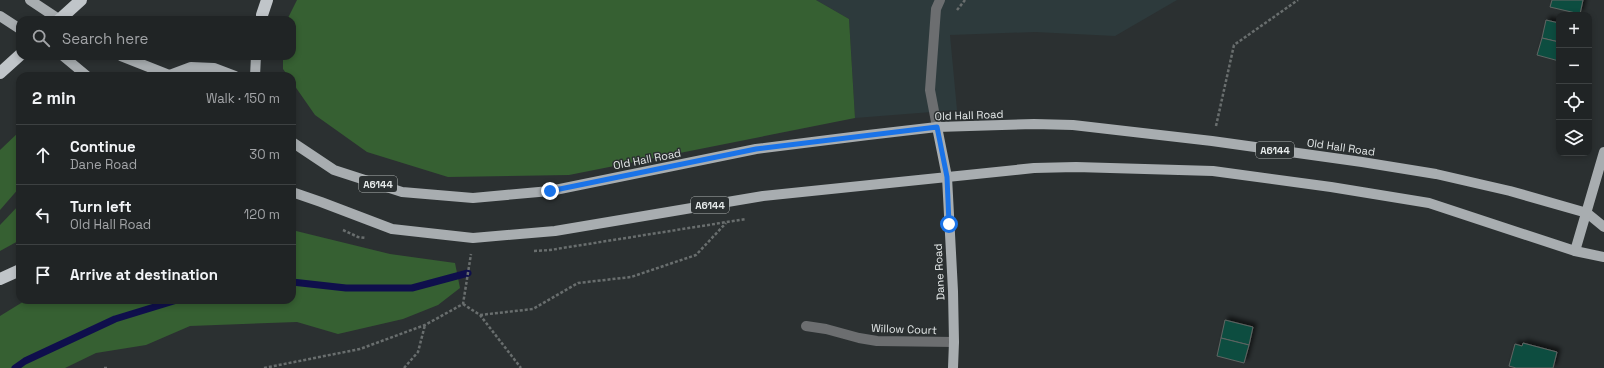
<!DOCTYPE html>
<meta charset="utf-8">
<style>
:root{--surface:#202425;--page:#2d3032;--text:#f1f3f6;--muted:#a2a4a7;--line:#3d4142}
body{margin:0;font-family:"Space Grotesk",sans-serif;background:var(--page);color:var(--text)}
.controls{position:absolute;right:12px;top:12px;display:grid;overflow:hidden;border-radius:8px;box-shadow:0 2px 6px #0003}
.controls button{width:36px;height:36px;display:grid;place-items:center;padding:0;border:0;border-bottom:1px solid var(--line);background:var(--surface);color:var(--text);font:20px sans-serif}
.stop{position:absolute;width:12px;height:12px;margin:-9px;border:3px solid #1a73e8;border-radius:50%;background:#fff}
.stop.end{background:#1a73e8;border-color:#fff;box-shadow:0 1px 4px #0008}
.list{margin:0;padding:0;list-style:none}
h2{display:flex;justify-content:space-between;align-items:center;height:52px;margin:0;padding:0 16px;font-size:17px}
h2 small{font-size:13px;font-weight:400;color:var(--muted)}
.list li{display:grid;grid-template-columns:26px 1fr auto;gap:12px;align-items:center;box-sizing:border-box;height:60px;padding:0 16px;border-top:1px solid var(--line)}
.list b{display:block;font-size:15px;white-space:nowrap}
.list p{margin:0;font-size:13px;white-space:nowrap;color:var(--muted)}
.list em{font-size:13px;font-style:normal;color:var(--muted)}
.icon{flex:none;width:22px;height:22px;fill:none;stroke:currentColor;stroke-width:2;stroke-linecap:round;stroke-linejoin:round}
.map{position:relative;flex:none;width:1604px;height:368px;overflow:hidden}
.search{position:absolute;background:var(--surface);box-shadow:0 2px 6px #0003;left:16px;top:16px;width:280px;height:44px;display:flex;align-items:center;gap:10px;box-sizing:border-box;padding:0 14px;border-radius:12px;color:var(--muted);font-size:15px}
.panel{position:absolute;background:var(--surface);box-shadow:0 2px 6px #0003;left:16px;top:72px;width:280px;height:232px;border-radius:12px}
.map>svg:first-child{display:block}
.built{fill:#2d3a3c}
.green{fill:#366032}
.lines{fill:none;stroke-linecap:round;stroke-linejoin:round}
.stream{stroke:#0f0f4c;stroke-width:7}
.building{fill:#104d40;stroke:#5f6563;filter:url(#shadow)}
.path{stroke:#696e6e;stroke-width:2.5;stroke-dasharray:3 2;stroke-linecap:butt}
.minor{stroke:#6c6e70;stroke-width:10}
.major{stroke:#a8adb0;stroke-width:10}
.highway{stroke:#c0c5c9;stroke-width:12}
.highway-bridge{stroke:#c0c5c9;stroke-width:12}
.route{stroke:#1a73e8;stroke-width:5}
.labels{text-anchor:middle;stroke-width:3;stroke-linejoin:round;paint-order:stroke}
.shield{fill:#2b3031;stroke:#aeb2b2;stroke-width:1}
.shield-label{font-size:10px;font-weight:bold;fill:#e6eaea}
.street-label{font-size:11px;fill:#e6eaea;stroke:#2b3031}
</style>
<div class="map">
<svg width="1604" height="368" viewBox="0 0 1604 368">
<defs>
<filter id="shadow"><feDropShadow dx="3.5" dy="-3.5" stdDeviation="2" flood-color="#0009"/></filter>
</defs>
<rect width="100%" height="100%" fill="#2b3031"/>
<polygon class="built" points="816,0 1177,0 1115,36 1035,32 950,35 957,110 855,118 849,19"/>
<g class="green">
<polygon points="297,0 816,0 849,19 855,118 569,175 448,177 367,152 315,115 292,82 292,76 288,76 283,69 283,56 292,56 292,20 287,20"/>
<polygon points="20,131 20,187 0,210 0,150"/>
<polygon points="20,204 20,240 0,251 0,225"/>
<polygon points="292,230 390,254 455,263 460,288 438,305 403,319 338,334 297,322 190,326 146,345 96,353 65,368 0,368 0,316 26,300 292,300"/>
</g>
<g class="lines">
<g class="stream">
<polyline points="292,282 346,288 412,288 468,273"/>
<polyline points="15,368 25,361 115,319 177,300"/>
</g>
</g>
<g class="building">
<polygon points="1552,0 1583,0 1580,14 1550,7"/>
<polygon points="1546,20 1559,23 1559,42 1542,38"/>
<polygon points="1542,38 1559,42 1559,61 1537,55"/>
<polygon points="1225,320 1253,327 1249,345 1221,338"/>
<polygon points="1221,338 1249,345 1244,363 1217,356"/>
<polygon points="1523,343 1557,352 1553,368 1516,368 1509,366 1515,344 1522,346"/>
</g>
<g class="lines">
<g class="path">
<polyline points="957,10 965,0"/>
<polyline points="1216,126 1234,45 1298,0"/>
<polyline points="343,230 358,237 366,238"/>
<polyline points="534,251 550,250 746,219"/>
<polyline points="463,304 480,315 521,368"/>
<polyline points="480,315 533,309 578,283 631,277 696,255 726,223"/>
<polyline points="104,368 108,368"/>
<polyline points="264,368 360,349 425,325 463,304 471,254"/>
<polyline points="404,368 418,352 425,325"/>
</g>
<g class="minor">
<polyline points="937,127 930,90 936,9 940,0"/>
<polyline points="806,326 826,329 859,338 877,341 954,342"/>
</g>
<g class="major">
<polyline points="30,0 60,20"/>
<polyline points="0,16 20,29"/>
<polyline points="63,56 87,76"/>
<polyline points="121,56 169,75"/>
<polyline points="167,76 191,67 214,68 235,76"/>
<polyline points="255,76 256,56"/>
<polyline points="937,127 947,177 953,291 954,342 953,368"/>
<polyline points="292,142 334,170 402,192 473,198 550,191 756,149 868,135 937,127 1034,124 1073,125 1212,141 1362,162 1436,174 1510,191 1587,213 1604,227"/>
<polyline points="292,192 321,202 392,229 473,238 555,231 763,196 1034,168 1076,167 1213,171 1331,187 1429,203 1575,251 1604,257"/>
<polyline points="1575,251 1604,152"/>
</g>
<g class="highway">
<polyline points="262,15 267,0"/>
<polyline points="0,73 20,55"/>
<polyline points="0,279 20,270"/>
</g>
<polyline class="highway-bridge" points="59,20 81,0"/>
</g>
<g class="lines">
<polyline class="route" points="550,191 756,149 937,127 947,177 949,224"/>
</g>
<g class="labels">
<g class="shield">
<rect x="1256" y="142" width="38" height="16" rx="3"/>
<rect x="359" y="176" width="38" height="16" rx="3"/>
<rect x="691" y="197" width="38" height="16" rx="3"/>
</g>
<g class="shield-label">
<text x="1275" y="154">A6144</text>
<text x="378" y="188">A6144</text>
<text x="710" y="209">A6144</text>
</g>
<g class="street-label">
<text transform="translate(969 115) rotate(-2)" y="4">Old Hall Road</text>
<text transform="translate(1341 147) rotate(8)" y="4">Old Hall Road</text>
<text transform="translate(647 159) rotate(-11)" y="4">Old Hall Road</text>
<text transform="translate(939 272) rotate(-93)" y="4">Dane Road</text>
<text transform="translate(904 329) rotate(2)" y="4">Willow Court</text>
</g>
</g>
</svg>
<div class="controls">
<button>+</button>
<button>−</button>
<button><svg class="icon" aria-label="locate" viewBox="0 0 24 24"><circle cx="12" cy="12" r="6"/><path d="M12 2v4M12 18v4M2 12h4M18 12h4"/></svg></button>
<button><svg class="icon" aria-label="layers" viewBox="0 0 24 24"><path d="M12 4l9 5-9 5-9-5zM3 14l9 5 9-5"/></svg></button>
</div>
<div class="stop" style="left:949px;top:224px"></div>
<div class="stop end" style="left:550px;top:191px"></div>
<div class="search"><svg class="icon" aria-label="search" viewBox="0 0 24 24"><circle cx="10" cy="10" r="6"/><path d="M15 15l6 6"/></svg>Search here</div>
<section class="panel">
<h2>2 min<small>Walk · 150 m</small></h2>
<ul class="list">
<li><svg class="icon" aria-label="ahead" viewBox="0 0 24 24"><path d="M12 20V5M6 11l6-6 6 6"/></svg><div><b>Continue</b><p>Dane Road</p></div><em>30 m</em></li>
<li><svg class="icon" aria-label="left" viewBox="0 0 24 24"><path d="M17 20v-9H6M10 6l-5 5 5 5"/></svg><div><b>Turn left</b><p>Old Hall Road</p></div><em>120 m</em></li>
<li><svg class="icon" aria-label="arrive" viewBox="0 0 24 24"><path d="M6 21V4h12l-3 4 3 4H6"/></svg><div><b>Arrive at destination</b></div></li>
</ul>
</section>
</div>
